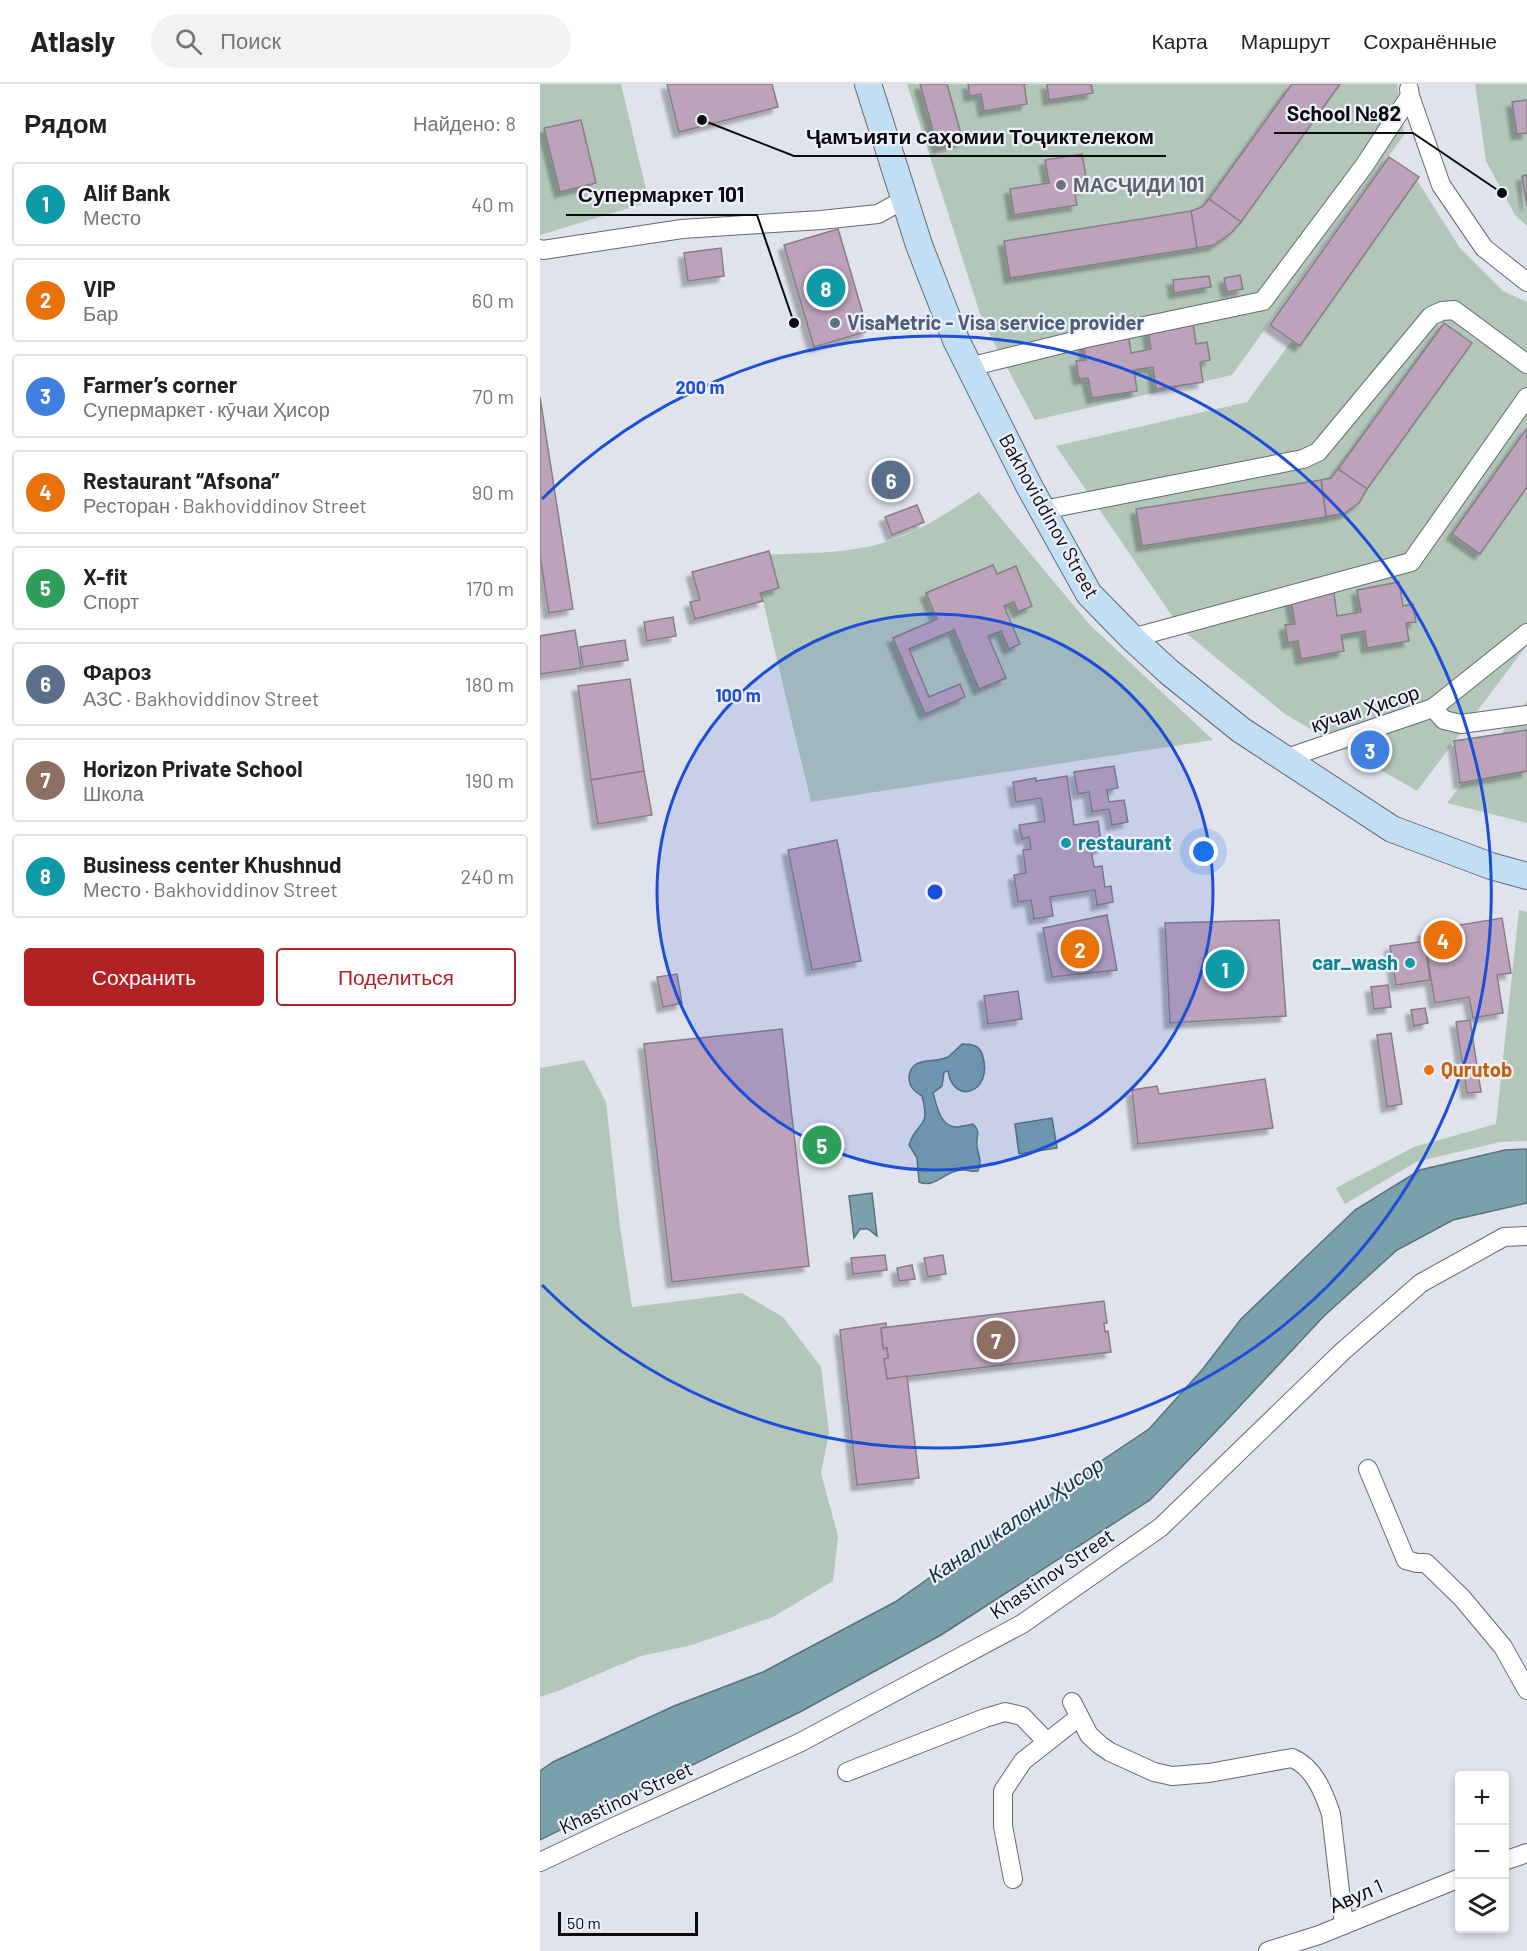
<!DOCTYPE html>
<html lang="ru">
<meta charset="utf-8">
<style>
:root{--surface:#fff;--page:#f2f2f2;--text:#222;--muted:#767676;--line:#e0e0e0;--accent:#b22124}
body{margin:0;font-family:Barlow,sans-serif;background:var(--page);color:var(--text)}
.controls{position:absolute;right:18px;bottom:18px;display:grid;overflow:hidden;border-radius:6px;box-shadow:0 3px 9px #0003}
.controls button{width:54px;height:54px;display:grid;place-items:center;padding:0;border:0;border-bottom:2px solid var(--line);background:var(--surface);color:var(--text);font:30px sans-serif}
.scale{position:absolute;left:18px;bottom:15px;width:140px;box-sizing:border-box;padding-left:6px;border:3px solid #0b0b0e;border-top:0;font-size:16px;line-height:21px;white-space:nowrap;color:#0b0b0e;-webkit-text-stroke:4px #edf0fa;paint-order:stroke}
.you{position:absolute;left:664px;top:768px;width:21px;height:21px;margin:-15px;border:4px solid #fff;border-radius:50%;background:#1a73e8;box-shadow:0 0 0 9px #1a73e833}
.badge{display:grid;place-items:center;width:39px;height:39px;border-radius:50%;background:var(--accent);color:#fff;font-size:20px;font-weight:700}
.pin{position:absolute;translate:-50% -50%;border:3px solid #fff;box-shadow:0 2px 6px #0006}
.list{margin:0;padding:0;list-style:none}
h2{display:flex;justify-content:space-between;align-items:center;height:78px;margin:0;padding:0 24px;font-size:26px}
h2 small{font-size:20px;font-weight:400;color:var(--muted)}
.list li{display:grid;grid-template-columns:39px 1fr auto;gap:18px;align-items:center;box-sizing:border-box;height:84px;margin:0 12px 12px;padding:0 12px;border:2px solid var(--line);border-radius:6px}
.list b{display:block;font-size:22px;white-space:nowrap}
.list p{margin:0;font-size:20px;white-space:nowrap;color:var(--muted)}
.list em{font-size:20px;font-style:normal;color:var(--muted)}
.actions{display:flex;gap:12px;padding:18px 24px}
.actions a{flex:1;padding:14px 0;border:2px solid var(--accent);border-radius:6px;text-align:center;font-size:21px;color:var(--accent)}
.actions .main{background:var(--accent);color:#fff}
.icon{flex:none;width:33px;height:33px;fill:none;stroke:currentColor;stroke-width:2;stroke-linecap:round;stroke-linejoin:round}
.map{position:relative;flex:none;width:987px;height:1867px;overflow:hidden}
header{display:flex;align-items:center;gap:36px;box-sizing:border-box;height:84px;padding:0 30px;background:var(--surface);border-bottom:2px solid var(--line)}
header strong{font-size:28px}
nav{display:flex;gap:33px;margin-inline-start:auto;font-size:21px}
.search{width:420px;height:54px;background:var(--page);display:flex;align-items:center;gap:15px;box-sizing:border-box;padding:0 21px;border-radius:33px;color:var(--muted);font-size:22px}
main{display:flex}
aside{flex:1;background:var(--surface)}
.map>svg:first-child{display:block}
.green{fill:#b2c7ba}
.water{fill:#79a0ab;stroke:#58737c;stroke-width:1.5}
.building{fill:#bca2bb;stroke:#867e85;stroke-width:1.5;filter:url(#shadow)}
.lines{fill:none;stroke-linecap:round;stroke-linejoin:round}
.street-casing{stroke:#676971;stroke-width:20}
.secondary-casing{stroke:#676971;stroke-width:28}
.street{stroke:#fff;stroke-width:18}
.secondary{stroke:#c1dff4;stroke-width:26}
.ring{fill:none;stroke:#1d4ed8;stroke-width:3}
.worship-dot{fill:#6b7280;stroke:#edf0fa;stroke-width:2}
.service-dot{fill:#5c6f8a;stroke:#edf0fa;stroke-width:2}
.culture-dot{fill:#0f9aa8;stroke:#edf0fa;stroke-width:2}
.food-dot{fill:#e8710a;stroke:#edf0fa;stroke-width:2}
.labels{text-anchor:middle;stroke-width:4.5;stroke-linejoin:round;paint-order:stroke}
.worship-label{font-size:20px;font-weight:bold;fill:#5b616d;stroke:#edf0fa;text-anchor:start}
.service-label{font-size:20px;font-weight:bold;fill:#4e5e75;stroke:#edf0fa;text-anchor:start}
.street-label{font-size:20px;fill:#0b0b0e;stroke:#edf0fa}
.culture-label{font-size:20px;font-weight:bold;fill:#0d838f;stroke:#edf0fa;text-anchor:start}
.food-label{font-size:20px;font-weight:bold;fill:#c56008;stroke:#edf0fa;text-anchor:start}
.water-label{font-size:21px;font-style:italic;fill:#0e353e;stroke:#edf0fa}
.centre{fill:#1d4ed8;stroke:#edf0fa;stroke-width:3}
.ring-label{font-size:18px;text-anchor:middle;font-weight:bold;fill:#1d4ed8;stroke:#edf0fa;stroke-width:4.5;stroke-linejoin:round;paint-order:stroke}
.leader{fill:none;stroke:#0b0b0e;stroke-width:2}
.callout-dot{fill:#0b0b0e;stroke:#edf0fa;stroke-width:2}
.callout-label{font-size:21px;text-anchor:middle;font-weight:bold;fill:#0b0b0e;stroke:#edf0fa;stroke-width:4.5;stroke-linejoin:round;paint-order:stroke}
</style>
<header>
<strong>Atlasly</strong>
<div class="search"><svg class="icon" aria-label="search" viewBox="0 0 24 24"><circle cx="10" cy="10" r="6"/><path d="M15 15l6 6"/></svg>Поиск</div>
<nav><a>Карта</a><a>Маршрут</a><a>Сохранённые</a></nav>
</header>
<main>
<aside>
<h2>Рядом<small>Найдено: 8</small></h2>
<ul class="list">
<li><span class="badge" style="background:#0f9aa8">1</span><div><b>Alif Bank</b><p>Место</p></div><em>40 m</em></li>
<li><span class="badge" style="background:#e8710a">2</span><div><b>VIP</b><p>Бар</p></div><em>60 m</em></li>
<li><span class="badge" style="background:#3f7fe0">3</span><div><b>Farmer’s corner</b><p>Супермаркет · кӯчаи Ҳисор</p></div><em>70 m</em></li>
<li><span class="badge" style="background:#e8710a">4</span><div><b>Restaurant “Afsona”</b><p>Ресторан · Bakhoviddinov Street</p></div><em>90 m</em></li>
<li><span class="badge" style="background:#2e9e5b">5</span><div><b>X-fit</b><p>Спорт</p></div><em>170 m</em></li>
<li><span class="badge" style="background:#5c6f8a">6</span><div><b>Фароз</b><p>АЗС · Bakhoviddinov Street</p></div><em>180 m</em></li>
<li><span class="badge" style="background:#8d6e63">7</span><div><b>Horizon Private School</b><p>Школа</p></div><em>190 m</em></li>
<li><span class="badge" style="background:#0f9aa8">8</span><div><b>Business center Khushnud</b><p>Место · Bakhoviddinov Street</p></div><em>240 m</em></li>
</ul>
<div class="actions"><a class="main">Сохранить</a><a>Поделиться</a></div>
</aside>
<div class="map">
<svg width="987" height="1867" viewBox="0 0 987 1867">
<defs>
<filter id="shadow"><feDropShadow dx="-5.5" dy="5.5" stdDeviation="1.5" flood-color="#0004"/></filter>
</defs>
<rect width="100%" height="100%" fill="#e0e2ec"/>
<g class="green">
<polygon points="0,0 81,0 109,118 0,151"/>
<polygon points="367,0 857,0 864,51 692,291 495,336 442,236"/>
<polygon points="935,0 987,0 987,142 975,131 946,77"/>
<polygon points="873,90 920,164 963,207 987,218 987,561 877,707 745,630 641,545 516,362 707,318"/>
<path d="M 439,408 L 550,541 L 673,656 L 271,718 L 212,471 C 258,469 305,471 350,457 C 382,447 411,426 439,408 Z"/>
<polygon points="987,617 987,739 907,719"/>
<polygon points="979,826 987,828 987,1057 960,1058 876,1078 805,1120 796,1104 874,1063 956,1040"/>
<polygon points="44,976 66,1018 80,1142 92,1223 202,1209 243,1233 281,1283 289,1349 281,1389 298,1452 293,1497 233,1533 152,1561 101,1572 18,1607 0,1613 0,984"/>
</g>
<g class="water">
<path d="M 422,960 C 433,960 440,961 443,973 C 453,1009 413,1022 408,987 L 404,988 L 402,1002 L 393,1009 C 397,1022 400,1044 418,1043 C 423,1042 428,1041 433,1040 C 442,1048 435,1054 437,1063 C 439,1073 442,1078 438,1087 C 432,1088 429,1086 424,1086 C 406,1085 396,1105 379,1098 L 377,1074 L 369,1061 C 377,1036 391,1046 382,1012 C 374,1007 369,1003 369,993 C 371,971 395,980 408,973 C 413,969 418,964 422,960 Z"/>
<polygon points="512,1034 517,1064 479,1070 475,1040"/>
<polygon points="987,1065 987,1119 913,1136 857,1166 784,1232 684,1339 610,1416 401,1551 260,1628 0,1756 0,1687 13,1678 134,1622 223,1588 355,1518 443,1456 609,1345 662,1286 701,1235 815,1126 880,1086 965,1066"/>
<polygon points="332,1109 337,1152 328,1145 320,1145 314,1154 309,1112"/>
</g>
<g class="building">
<polygon points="127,0 232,0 238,23 139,48"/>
<polygon points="380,0 407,0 423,57 398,64"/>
<polygon points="428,0 487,0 484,0 487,20 444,27 441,10 430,12"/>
<polygon points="507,0 551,0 553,9 509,16"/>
<polygon points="752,0 800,0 701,138 669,115"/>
<polygon points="987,16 987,49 977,50 972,18"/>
<polygon points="41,36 56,99 20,108 4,44"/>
<polygon points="542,70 548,104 534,106 537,121 474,131 470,105 509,99 505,76"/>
<polygon points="849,73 879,93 760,262 730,241"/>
<polygon points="987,91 987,122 982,92"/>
<polygon points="669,115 701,138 691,149 674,161 657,164 651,127 662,123"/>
<polygon points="651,127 657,164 470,194 464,157"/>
<polygon points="298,145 328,247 274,263 244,161"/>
<polygon points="181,164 184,192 148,197 144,169"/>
<polygon points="700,191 703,205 687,208 684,194"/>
<polygon points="669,192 671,203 634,209 633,196"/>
<polygon points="653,239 656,260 667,258 670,276 660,278 663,298 616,305 613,283 594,286 597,307 552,314 548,294 539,295 536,277 546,276 543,256 588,249 591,269 611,265 608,246"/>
<polygon points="904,239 932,259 827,405 798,385"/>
<polygon points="0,313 33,525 9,529 0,472"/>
<polygon points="987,344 987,403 940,470 912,450"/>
<polygon points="798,385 827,405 819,419 805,429 786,433 781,396 791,394"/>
<polygon points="781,396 786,433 602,462 596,425"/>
<polygon points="377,421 384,438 352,451 345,433"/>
<polygon points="229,467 239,504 220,509 223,517 155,535 150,518 160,516 152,488"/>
<polygon points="453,481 457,490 476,482 492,522 478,528 474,518 464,522 480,560 469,565 461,547 448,552 466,594 439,605 414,546 369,565 389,613 420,600 425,613 385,630 353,554 397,535 386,509"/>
<polygon points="859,498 863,522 873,520 876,538 866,539 869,557 827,564 825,547 801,551 804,567 761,575 758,557 748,559 745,541 755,540 751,516 794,509 797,532 821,528 817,506"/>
<polygon points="133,533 136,552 107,557 104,538"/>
<polygon points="35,546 41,584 0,590 0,552"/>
<polygon points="85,556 88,576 43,583 40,563"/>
<polygon points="90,595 104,687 51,696 38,602"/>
<polygon points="987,646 987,687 920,699 914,657"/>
<polygon points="574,682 578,704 567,706 569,718 584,716 588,738 572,741 569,725 552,728 549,708 538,710 534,688"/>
<polygon points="104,687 112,731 58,740 51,696"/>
<polygon points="527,692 534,741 558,737 562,764 551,766 554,783 562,782 565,803 571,802 573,818 557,821 555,806 510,813 513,832 494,835 491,816 478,818 474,791 486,789 483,766 491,765 489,753 482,755 479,741 505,737 501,714 476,718 473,698 496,694 496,697"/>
<polygon points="297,756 321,877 272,886 248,766"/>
<polygon points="567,831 577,886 512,893 503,844"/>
<polygon points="962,834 971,889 957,891 963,929 933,934 929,913 895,919 883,847"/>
<polygon points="739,836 746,932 630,939 625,839"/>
<polygon points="885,857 890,896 856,901 850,862"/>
<polygon points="137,890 142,919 123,923 117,893"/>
<polygon points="848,901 851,923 834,925 831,903"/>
<polygon points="478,907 482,935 448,940 444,912"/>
<polygon points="885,924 888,939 874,942 871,926"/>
<polygon points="930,936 941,1008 927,1009 916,938"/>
<polygon points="242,945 269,1182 132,1198 104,960"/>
<polygon points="851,949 862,1020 847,1023 837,951"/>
<polygon points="725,995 733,1044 598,1060 592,1006 617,1002 619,1010"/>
<polygon points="345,1171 347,1186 313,1190 311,1174"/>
<polygon points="403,1171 406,1190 388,1193 384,1174"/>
<polygon points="372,1181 375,1195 359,1197 357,1184"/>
<polygon points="564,1217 567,1239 564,1239 565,1248 568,1247 571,1268 347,1295 344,1275 348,1274 347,1264 343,1265 341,1244"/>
<polygon points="346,1239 346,1243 341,1244 343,1265 347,1264 348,1274 344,1275 347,1295 367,1292 379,1394 317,1401 300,1246"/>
</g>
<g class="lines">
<g class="street-casing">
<g id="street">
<polyline points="869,5 870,12 901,101 944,164 987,198"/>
<polyline points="0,165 3,166 142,145 281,136 338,130 365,115"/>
<polyline points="429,283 542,255 723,217 824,82 870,12"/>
<polyline points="503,426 763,375 778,368 891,232 902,227 914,226 987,280"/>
<polyline points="592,554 871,478 987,313"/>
<polyline points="893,624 987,549"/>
<polyline points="744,675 893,624 904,636 921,640 987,631"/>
<polyline points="828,1385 866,1476 877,1479 886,1479 922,1514 963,1563 987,1606"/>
<path d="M 532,1618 L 549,1651 L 560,1661 L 570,1668 L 614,1688 L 632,1692 L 669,1689 L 752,1674 C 774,1683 784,1709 791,1730 L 804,1841"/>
<polyline points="307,1688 445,1634 465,1628 482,1632 507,1658"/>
<polyline points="964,1777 987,1769"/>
<polyline points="0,1778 76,1742 259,1659 482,1540 621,1443 803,1267 881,1199 964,1153 987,1152"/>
<polyline points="473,1795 463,1742 463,1707 483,1677 539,1633"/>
<polyline points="728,1867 779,1851 920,1794"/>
</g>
</g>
<g class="secondary-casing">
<polyline id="secondary" points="328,0 379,161 416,256 489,402 549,510 592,554 629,588 701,646 852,745 951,782 987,792"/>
</g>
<use href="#street" class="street"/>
<use href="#secondary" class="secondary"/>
</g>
<circle cx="395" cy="808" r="278" fill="#1d4ed8" fill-opacity=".12"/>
<g class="ring">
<circle cx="395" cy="808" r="278"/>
<path d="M2 415A556 556 0 1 1 2 1201"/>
</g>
<circle class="worship-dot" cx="521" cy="101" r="6"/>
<circle class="service-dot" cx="295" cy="239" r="6"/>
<g class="culture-dot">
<circle cx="526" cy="759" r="6"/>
<circle cx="870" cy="879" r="6"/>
</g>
<circle class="food-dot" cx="889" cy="986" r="6"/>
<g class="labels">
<g class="worship-label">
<text x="533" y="108">МАСҶИДИ 101</text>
</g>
<g class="service-label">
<text x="307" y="246">VisaMetric - Visa service provider</text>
</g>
<g class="street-label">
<text transform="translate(509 432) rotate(61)" y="7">Bakhoviddinov Street</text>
<text transform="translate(825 625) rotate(-18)" y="7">кӯчаи Ҳисор</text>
<text transform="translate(512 1490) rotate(-34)" y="7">Khastinov Street</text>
<text transform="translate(86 1714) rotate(-25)" y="7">Khastinov Street</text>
<text transform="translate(816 1812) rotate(-23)" y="7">Авул 1</text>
</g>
<g class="culture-label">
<text x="538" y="766">restaurant</text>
<text x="858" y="886" text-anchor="end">car_wash</text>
</g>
<g class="food-label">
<text x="901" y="993">Qurutob</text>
</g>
<g class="water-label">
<text transform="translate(476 1436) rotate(-34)" y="7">Канали калони Ҳисор</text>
</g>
</g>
<circle cx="395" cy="808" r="9" class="centre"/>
<g class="ring-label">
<text x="160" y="310">200 m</text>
<text x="198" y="618">100 m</text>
</g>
<path class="leader" d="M962 109L873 49H734M162 36L254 72H626M254 239L217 131H26"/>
<g class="callout-dot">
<circle cx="962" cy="109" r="6"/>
<circle cx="162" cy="36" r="6"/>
<circle cx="254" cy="239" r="6"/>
</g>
<g class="callout-label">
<text x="804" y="37">School №82</text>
<text x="440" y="60">Ҷамъияти саҳомии Тоҷиктелеком</text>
<text x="121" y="118">Супермаркет 101</text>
</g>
</svg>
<div class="controls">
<button>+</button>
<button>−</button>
<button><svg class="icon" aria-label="layers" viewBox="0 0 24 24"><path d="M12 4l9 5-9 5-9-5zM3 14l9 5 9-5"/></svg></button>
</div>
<div class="scale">50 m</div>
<div class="you"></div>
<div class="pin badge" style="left:685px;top:885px;background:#0f9aa8">1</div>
<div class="pin badge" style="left:540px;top:865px;background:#e8710a">2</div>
<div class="pin badge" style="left:830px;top:666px;background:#3f7fe0">3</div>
<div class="pin badge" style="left:903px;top:856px;background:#e8710a">4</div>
<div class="pin badge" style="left:282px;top:1061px;background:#2e9e5b">5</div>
<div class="pin badge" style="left:351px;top:396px;background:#5c6f8a">6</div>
<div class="pin badge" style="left:456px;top:1256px;background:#8d6e63">7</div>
<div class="pin badge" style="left:286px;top:204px;background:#0f9aa8">8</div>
</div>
</main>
